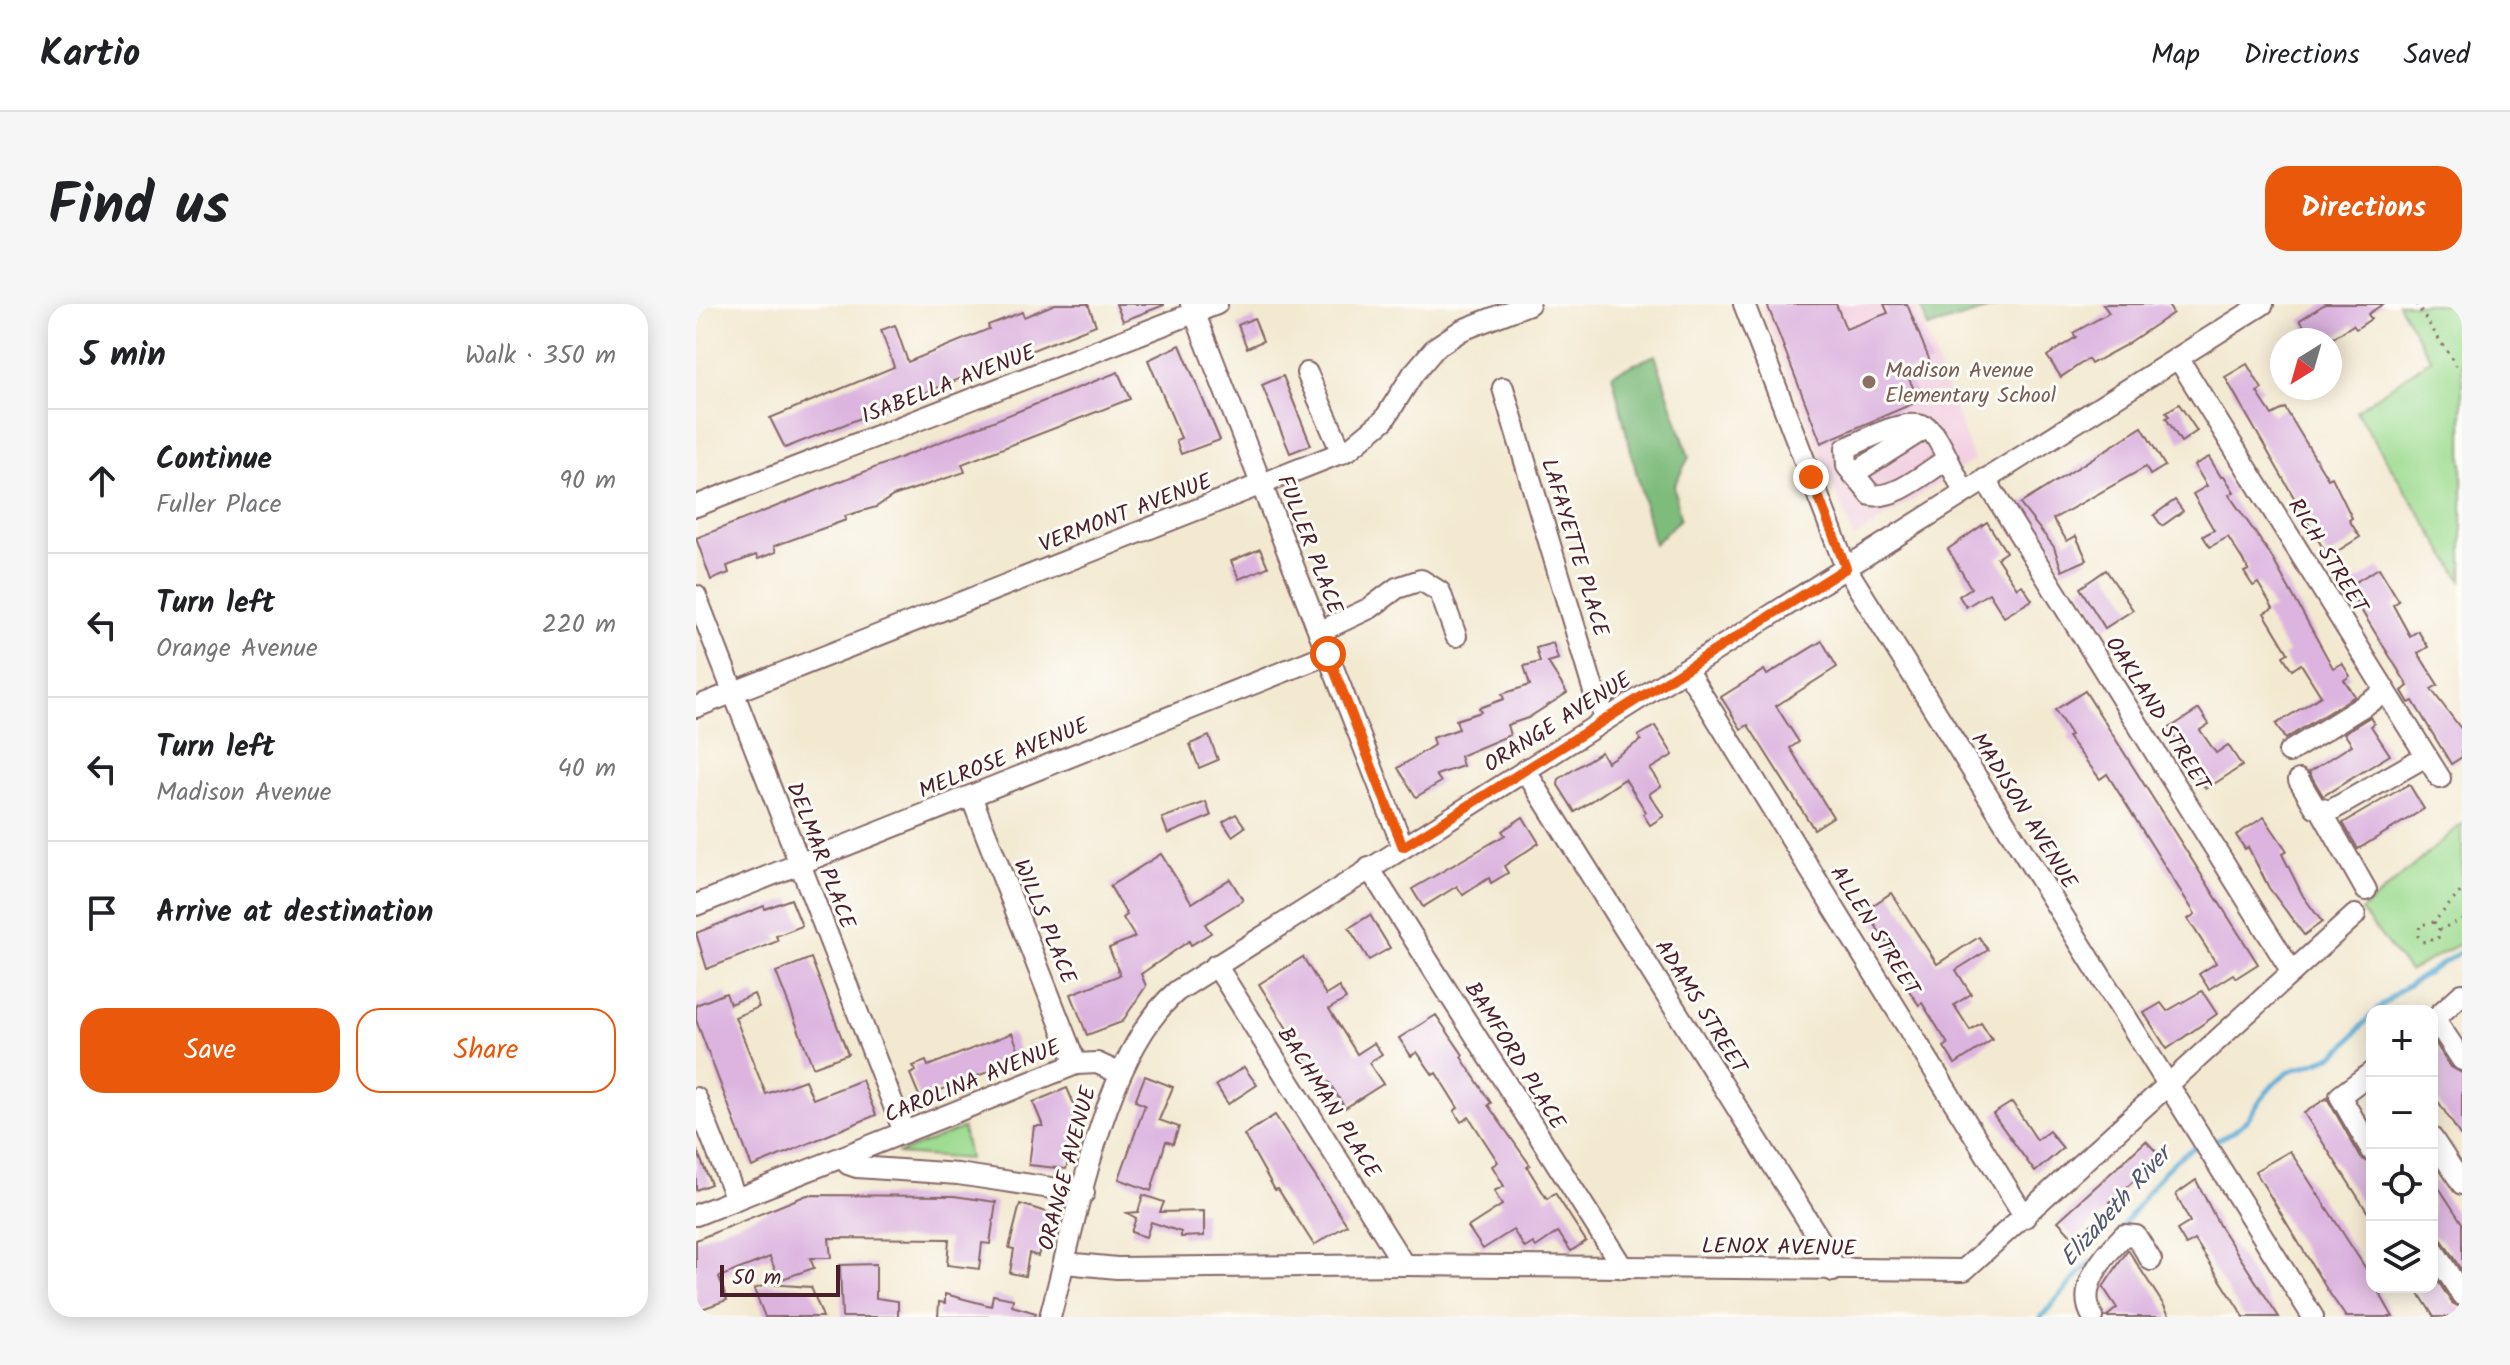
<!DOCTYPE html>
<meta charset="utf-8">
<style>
:root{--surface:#fff;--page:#f6f6f6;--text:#202124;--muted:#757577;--line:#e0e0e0;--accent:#ea580c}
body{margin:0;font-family:Kalam,sans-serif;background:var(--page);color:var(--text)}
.controls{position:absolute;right:24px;bottom:24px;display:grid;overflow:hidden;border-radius:16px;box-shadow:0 4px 20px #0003}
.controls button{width:72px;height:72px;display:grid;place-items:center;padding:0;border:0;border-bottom:2px solid var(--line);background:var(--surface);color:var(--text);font:40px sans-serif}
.compass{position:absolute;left:1574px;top:24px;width:72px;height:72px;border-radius:50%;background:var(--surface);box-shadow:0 4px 20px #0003;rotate:217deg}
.scale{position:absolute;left:24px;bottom:20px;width:120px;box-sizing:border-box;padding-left:8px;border:4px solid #4a1f2b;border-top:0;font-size:22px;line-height:28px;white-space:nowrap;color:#4a1f2b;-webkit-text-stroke:6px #fdfcf7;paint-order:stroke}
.stop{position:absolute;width:24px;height:24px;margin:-18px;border:6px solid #ea580c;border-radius:50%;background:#fff}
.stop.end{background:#ea580c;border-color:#fff;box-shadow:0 2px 8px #0008}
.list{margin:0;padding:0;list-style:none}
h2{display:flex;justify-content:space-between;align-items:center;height:104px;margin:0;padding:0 32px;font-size:34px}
h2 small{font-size:26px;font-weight:400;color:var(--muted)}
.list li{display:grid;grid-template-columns:52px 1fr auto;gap:24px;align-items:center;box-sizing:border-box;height:144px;padding:0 32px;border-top:2px solid var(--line)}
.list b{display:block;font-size:30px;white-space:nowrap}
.list p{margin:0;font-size:26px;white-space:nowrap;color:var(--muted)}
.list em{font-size:26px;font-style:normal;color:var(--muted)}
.actions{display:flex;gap:16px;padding:24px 32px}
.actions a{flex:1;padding:18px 0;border:2px solid var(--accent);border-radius:24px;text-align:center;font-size:28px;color:var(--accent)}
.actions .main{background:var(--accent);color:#fff}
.icon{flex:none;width:44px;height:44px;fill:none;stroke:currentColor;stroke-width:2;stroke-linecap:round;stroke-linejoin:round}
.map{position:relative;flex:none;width:1766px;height:1013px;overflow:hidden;border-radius:24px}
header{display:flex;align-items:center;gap:48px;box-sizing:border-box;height:112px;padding:0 40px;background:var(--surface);border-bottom:2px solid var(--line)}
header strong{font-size:38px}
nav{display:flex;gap:44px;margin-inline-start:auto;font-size:28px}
.intro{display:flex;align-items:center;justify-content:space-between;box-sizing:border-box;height:192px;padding:0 48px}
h1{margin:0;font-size:56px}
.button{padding:20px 36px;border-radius:24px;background:var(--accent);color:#fff;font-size:28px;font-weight:700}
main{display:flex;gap:48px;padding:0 48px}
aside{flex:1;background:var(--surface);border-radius:24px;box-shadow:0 4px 20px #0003}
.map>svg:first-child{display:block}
.built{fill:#f2cfe1}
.green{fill:#9ddc91;stroke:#747e5e;stroke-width:2}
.forest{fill:#7ebc7b;stroke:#646e53;stroke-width:2}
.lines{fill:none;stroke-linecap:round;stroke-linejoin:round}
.stream{stroke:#59aad4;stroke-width:5}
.building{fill:#dcb4df}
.minor-casing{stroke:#856665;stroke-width:24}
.path{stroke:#856665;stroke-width:3;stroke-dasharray:2 6;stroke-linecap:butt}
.minor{stroke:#fff;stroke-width:20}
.route{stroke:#ea580c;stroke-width:10}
.education-dot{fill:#8d6e63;stroke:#fdfcf7;stroke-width:3}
.labels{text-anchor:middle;stroke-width:6;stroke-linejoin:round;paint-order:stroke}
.education-label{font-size:22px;fill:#785e54;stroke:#fdfcf7;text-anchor:start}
.street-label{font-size:22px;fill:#4a1f2b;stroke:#fdfcf7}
.water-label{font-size:24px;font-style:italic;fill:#50576f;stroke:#fdfcf7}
</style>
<header>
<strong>Kartio</strong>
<nav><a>Map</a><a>Directions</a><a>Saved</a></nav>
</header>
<div class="intro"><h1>Find us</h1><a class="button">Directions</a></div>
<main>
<aside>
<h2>5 min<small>Walk · 350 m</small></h2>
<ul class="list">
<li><svg class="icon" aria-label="ahead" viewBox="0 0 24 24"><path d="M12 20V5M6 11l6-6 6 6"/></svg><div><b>Continue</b><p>Fuller Place</p></div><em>90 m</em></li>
<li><svg class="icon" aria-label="left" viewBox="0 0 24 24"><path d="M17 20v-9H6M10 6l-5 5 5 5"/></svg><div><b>Turn left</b><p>Orange Avenue</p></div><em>220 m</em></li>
<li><svg class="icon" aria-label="left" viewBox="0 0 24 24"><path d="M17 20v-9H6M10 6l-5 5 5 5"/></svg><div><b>Turn left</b><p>Madison Avenue</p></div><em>40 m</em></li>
<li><svg class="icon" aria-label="arrive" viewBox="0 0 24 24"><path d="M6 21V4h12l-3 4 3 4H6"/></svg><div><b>Arrive at destination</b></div></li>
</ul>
<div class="actions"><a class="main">Save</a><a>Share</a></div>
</aside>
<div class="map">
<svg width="1766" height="1013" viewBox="0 0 1766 1013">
<rect width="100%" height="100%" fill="#fdfcf7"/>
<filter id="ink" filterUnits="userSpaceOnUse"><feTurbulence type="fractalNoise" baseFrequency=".0125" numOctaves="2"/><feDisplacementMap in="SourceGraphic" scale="16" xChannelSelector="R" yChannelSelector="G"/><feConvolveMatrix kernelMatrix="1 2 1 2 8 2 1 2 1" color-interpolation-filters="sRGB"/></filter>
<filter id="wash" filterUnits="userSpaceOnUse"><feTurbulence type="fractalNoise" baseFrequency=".006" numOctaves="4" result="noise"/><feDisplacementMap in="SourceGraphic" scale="32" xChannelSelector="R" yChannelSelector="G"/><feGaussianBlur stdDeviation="1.8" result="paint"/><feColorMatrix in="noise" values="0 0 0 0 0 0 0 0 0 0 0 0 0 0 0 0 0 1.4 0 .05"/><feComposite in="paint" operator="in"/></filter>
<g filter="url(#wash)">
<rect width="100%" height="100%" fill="#f3e9d1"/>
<polygon class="built" points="1065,0 1219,0 1278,156 1158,234"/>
<g class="green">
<polygon points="1702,0 1754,0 1766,19 1766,277 1660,107 1735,55"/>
<polygon points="1766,520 1766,639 1713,667 1665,607"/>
<polygon points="267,824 273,855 201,850"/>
</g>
<g class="forest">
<polygon points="1224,0 1309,0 1232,24"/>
<polygon points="959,51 993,153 978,182 984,215 958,240 916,70"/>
</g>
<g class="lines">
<g class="stream">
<polyline points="1680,707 1703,687 1766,647"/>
<path d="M 1513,839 C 1560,822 1551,806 1581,777 C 1595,762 1619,762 1637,751 C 1653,742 1662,723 1676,711"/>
<path d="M 1423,926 C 1446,900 1469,854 1503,842"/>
<polyline points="1345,1013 1395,957"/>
</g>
</g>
<g id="blocks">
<g class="building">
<polygon points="359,0 392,0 400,21 89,144 74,114 198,63 185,26 199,21 212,58 293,25 292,21 326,8 328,13"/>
<polygon points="420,0 468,0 468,1 427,17"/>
<polygon points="1071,0 1140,0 1150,25 1192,9 1188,0 1211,0 1235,60 1210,68 1223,97 1125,139"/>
<polygon points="1407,0 1471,0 1477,9 1428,42 1395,60 1392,55 1365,73 1351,52 1380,33 1377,29 1413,9"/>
<polygon points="1629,0 1687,0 1672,10 1675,15 1660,25 1657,21 1634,36 1617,36 1604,16"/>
<polygon points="558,14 567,37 551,44 542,21"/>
<polygon points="484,41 524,136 485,150 480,136 485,134 452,56"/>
<polygon points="1551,60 1566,85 1561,88 1576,111 1589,104 1632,175 1636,173 1656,214 1653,216 1664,233 1632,253 1529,73"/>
<polygon points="422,68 434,95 266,160 269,168 197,192 180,203 149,212 150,216 78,242 80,248 62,255 60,251 31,262 33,269 15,276 0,234"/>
<polygon points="587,72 615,141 594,149 566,81"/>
<polygon points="1483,100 1501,127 1485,138 1470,114 1473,112 1470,108"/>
<polygon points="1446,123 1469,162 1454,171 1450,163 1357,215 1371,237 1380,232 1391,256 1366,267 1358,243 1324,200"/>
<polygon points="1513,153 1525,173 1528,172 1538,188 1533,191 1574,250 1637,364 1646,359 1654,372 1648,376 1659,392 1589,435 1580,420 1625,392 1605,360 1596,366 1587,352 1592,349 1568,309 1577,304 1562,279 1557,282 1548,268 1553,266 1532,233 1514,243 1507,232 1518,226 1497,190 1511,182 1498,161"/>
<polygon points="1479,196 1487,207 1466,222 1458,211"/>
<polygon points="1291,218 1310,248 1301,254 1321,284 1326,281 1336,296 1308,313 1293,289 1270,303 1263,292 1275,284 1252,245"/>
<polygon points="564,245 572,263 543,275 535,257"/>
<polygon points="1683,264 1703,297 1697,301 1714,332 1722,327 1732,343 1722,349 1742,381 1735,385 1766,426 1766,453 1755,460 1717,397 1713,399 1706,387 1712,382 1651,283"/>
<polygon points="1410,266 1437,306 1409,324 1384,284"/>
<polygon points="1126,337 1141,363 1080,402 1103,438 1094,444 1137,513 1118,525 1052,421 1045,425 1025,393 1068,366 1071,371"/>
<polygon points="857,339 862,355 852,358 871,389 832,414 811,421 814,431 764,452 767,462 740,471 745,478 720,493 702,464 738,441 736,434 763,425 760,416 785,408 783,404 808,395 806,390 834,381 828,362 844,358 840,344"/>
<polygon points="1389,387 1562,660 1540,674 1537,670 1513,685 1503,670 1520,659 1492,615 1499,610 1411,470 1404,475 1372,433 1375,431 1359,406"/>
<polygon points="1503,405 1513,420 1504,426 1520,449 1532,441 1546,462 1510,485 1499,469 1503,466 1472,425"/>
<polygon points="1674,413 1678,420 1675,422 1694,451 1627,492 1613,468 1656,441 1648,429"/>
<polygon points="959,422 977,451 954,465 965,482 953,490 968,512 954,521 947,510 950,508 929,475 879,508 862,481 863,475 905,448 911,458 945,436 942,432"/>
<polygon points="513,432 522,456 503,464 494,440"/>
<polygon points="1713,480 1728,505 1662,545 1647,519"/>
<polygon points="510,498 515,512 472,530 466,514"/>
<polygon points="540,510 549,523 536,532 527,518"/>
<polygon points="827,513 843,539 808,562 812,569 795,579 793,574 767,591 761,582 727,603 716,585 809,531 806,527"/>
<polygon points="1568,513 1591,547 1586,550 1607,592 1626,618 1608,631 1573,584 1552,543 1549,545 1540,531"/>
<polygon points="465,550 496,599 534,575 547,596 509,620 515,629 495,641 493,637 445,670 450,682 426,718 391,731 375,690 424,671 413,644 439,633 427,614 431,611 414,582"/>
<polygon points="1195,589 1241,660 1283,633 1292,646 1260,666 1275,690 1258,701 1274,726 1285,719 1296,736 1259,760 1248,743 1252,740 1226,699 1223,701 1212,685 1217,682 1170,606"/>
<polygon points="95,595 106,622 80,632 82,637 11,665 0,629 68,602 69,605"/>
<polygon points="674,611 694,644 673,656 653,624"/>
<polygon points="607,653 630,691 643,683 650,695 633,705 661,750 678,739 686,750 673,759 687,780 649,804 633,778 628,781 613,760 563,680"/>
<polygon points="115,654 152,750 117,763 80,668"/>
<polygon points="1506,687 1521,710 1471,745 1448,709 1465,699 1471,707"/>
<polygon points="30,689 34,700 58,690 63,703 39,713 70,790 109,776 117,795 166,776 180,811 56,863 0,716 0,701"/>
<polygon points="740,711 767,751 765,753 795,799 792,801 834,861 831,863 851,895 859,889 890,937 875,947 862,928 840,943 837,939 829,944 817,926 787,945 772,923 806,901 798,887 808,882 796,862 802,858 773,813 765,818 758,807 762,804 740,769 737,771 721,748 715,752 703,734"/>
<polygon points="316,729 324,750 295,761 297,766 224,794 214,770 220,767 217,762 230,757 232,762"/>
<polygon points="1736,734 1755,763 1766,769 1766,834 1736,788"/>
<polygon points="548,763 561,781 532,800 520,781"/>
<polygon points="449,772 477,783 463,816 483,823 477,840 470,837 455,887 423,875 449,801 439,797"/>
<polygon points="371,784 384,814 370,865 333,861 338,822 347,822 337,798"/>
<polygon points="1631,794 1665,854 1676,860 1676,915 1608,809"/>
<polygon points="1316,798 1341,836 1353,827 1367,844 1339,868 1297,810"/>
<polygon points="579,811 651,921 618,941 582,885 579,886 548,831"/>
<polygon points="1450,837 1465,853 1414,898 1417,901 1379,935 1362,917"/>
<polygon points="0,844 15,880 0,886"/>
<polygon points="1594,847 1674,971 1676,983 1680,983 1697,1013 1650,1013 1632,987 1559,867"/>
<polygon points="1736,873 1766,919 1766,967 1746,936 1736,931"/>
<polygon points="1500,876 1523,921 1583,1013 1548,1013 1499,936 1490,941 1481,926 1494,918 1480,890"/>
<polygon points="111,891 258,892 300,898 294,940 286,939 283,965 251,961 253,935 133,934 135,954 114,954 118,964 83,976 74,953 23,973 31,996 0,1007 0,936"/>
<polygon points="447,891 468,898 464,908 508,907 508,932 485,933 485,928 455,918 450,933 435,928 440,914 431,909 442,908"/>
<polygon points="324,900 354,909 342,952 333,949 329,972 314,969 318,945 313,944"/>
<polygon points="1432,946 1467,1000 1474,1013 1410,1013 1421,1004 1407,983"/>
<polygon points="180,960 180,994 202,997 202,1013 146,1013 144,961"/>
<polygon points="1736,968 1756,999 1766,1004 1766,1013 1738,1013 1719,983 1736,983"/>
<polygon points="72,980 115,983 127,1013 69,1013 58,985"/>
<polygon points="249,990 295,1002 297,991 317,995 316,1002 340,1009 339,1013 242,1013 243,998 249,999"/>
</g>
</g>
</g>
<g filter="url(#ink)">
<use href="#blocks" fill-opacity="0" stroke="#856665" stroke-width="2"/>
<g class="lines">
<g class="minor-casing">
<g id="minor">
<polyline points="495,0 707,543"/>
<polyline points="1048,0 1150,264 1617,1013"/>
<polyline points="1482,54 1744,474"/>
<polyline points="611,69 646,149"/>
<polyline points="807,84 899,391 910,415"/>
<path d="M 1250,156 C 1229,169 1200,195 1175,191 L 1151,162 L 1150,144 C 1172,135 1222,104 1240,133 C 1251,150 1258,171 1269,188"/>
<polyline points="1157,170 1231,123"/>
<polyline points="1289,175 1596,668"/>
<polyline points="0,202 521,0"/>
<polyline points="0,292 208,828"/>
<polyline points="623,328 674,304 701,284 725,276 744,288 760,332"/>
<polyline points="990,365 1329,913"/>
<polyline points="0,403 652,146 688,116 717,70 740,43 766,26 833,0"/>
<polyline points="1593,448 1690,388"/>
<polyline points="829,466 1134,952 1137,967"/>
<polyline points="1603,476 1619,503 1634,507 1730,452"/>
<polyline points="275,492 380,760"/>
<polyline points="1626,508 1670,586"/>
<polyline points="673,564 927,964"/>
<polyline points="0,601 632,350"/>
<polyline points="520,661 708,961"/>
<polyline points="1739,715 1766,756"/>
<polyline points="1736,717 1766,690"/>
<polyline points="1676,768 1644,792 1676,847"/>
<polyline points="0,794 40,895"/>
<polyline points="1736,834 1766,880"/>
<polyline points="147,853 152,860 161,863 262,870 388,889"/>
<polyline points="0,911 380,760 401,759 423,769"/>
<polyline points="1736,944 1766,991"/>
<polyline points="369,959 421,964 708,961 1268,966 1659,611"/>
<path d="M 354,1013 C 380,919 407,750 481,687 L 1567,0"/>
<path d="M 1397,1013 C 1379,984 1408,952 1428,931 L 1440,932 L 1455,956"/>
</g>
</g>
<g class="path">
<polyline points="1720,0 1760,61 1766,63"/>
<polyline points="1738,618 1743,624 1742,634 1728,638 1722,632 1724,621 1738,618 1766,586"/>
<polyline points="1743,626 1766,615"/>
</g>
<use href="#minor" class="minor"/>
</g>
</g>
<g class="lines" filter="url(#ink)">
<polyline class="route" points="632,350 707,543 1150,264 1115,173"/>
</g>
<circle class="education-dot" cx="1173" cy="78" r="8"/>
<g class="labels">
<g class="education-label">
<text x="1189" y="73">Madison Avenue<tspan x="1189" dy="25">Elementary School</tspan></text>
</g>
<g class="street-label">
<text transform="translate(252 79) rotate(-21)" y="8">ISABELLA AVENUE</text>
<text transform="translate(429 208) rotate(-21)" y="8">VERMONT AVENUE</text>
<text transform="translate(615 240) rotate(69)" y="8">FULLER PLACE</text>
<text transform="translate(880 243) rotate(73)" y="8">LAFAYETTE PLACE</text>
<text transform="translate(1633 251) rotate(58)" y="8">RICH STREET</text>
<text transform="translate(1463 409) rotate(58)" y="8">OAKLAND STREET</text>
<text transform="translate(861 417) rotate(-32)" y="8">ORANGE AVENUE</text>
<text transform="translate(307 453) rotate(-22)" y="8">MELROSE AVENUE</text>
<text transform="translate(1329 506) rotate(58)" y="8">MADISON AVENUE</text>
<text transform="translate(126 551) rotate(69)" y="8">DELMAR PLACE</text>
<text transform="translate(350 617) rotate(68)" y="8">WILLS PLACE</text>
<text transform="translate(1180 626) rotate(58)" y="8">ALLEN STREET</text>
<text transform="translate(1006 702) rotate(58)" y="8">ADAMS STREET</text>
<text transform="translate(820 751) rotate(58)" y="8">BAMFORD PLACE</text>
<text transform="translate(276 776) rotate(-22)" y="8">CAROLINA AVENUE</text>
<text transform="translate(634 798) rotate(58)" y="8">BACHMAN PLACE</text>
<text transform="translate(370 864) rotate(-75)" y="8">ORANGE AVENUE</text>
<text transform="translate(1083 942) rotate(1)" y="8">LENOX AVENUE</text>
</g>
<g class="water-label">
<text transform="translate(1419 902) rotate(-48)" y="8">Elizabeth River</text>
</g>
</g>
</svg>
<div class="controls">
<button>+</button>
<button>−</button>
<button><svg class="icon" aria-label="locate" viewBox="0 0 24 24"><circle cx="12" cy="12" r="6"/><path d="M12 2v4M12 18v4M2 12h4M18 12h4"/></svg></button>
<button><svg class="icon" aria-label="layers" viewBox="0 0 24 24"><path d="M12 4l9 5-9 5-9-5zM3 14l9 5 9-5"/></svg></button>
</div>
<svg class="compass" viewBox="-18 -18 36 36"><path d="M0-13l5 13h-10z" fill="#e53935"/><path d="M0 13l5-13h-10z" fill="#757577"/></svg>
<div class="scale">50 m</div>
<div class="stop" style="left:632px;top:350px"></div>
<div class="stop end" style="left:1115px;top:173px"></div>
</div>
</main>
